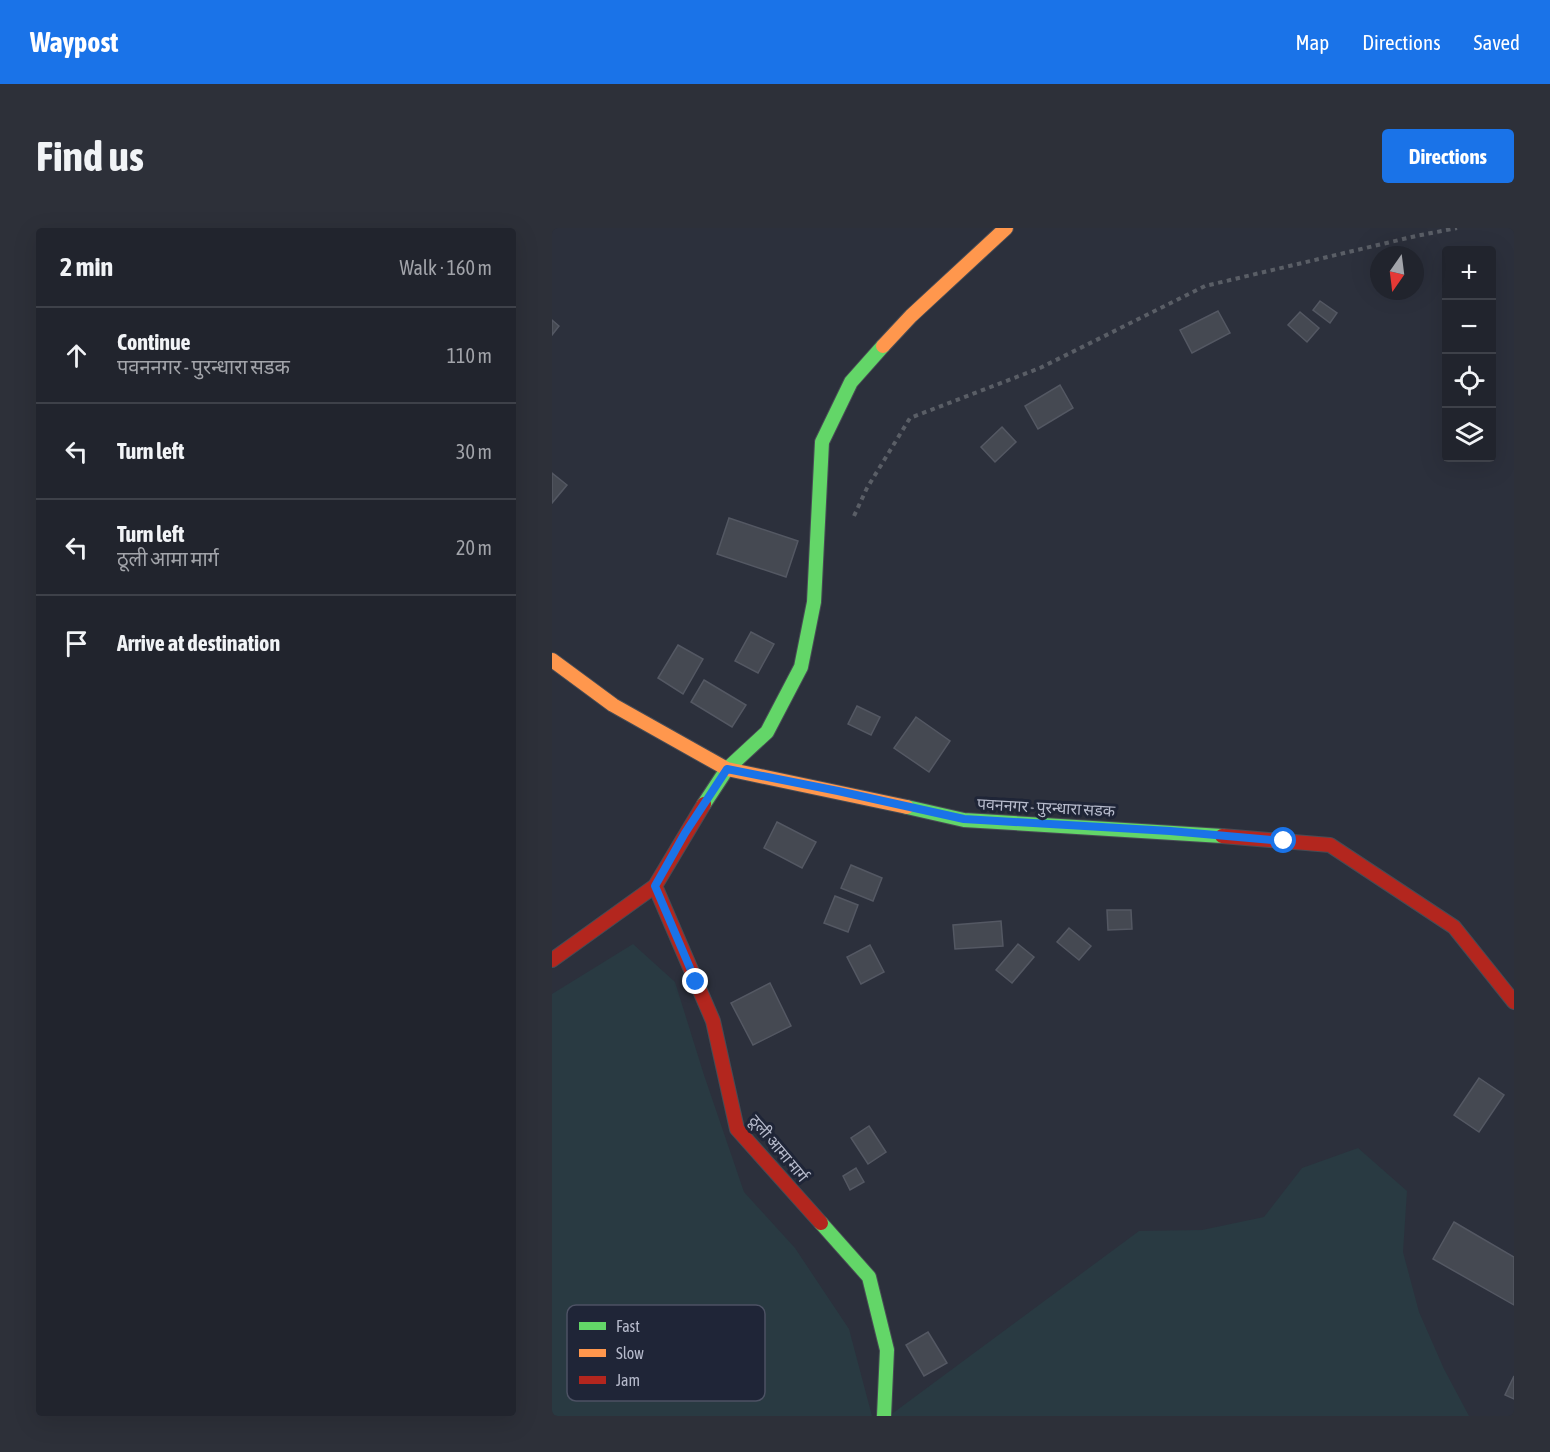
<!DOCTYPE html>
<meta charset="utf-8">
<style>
:root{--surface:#21242d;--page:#2d3039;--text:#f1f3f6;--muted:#a2a4aa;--line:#3e4149;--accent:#1a73e8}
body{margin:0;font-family:"Asap Condensed","Noto Sans Devanagari",sans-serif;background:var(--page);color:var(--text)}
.controls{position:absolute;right:18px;top:18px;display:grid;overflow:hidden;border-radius:6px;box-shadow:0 6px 24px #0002}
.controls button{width:54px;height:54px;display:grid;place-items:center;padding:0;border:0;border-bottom:2px solid var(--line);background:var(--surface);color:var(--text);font:30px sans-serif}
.compass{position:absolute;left:818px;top:18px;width:54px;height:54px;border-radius:50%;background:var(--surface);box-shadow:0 6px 24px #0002;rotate:194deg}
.stop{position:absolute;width:18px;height:18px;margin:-14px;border:4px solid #1a73e8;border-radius:50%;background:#fff}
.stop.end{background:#1a73e8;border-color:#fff;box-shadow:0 2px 6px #0008}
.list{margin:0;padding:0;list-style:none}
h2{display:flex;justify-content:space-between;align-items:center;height:78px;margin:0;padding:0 24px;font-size:26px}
h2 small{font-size:20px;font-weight:400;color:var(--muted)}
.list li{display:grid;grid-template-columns:39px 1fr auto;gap:18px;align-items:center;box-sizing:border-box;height:96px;padding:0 24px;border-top:2px solid var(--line)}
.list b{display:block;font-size:22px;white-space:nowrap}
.list p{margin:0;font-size:20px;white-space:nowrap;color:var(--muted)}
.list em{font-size:20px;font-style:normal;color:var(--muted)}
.icon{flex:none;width:33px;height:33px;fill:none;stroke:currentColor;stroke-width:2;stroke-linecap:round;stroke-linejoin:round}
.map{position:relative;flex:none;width:962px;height:1188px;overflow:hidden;border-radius:6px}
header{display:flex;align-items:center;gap:36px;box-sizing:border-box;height:84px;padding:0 30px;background:var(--accent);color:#fff}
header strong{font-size:28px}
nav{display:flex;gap:33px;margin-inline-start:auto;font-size:21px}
.intro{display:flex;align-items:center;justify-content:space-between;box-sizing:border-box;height:144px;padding:0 36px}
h1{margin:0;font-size:42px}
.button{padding:15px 27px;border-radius:6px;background:var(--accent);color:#fff;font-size:21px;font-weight:700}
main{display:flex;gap:36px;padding:0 36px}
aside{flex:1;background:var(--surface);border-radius:6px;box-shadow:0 6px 24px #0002}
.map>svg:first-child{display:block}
.green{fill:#293a42}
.building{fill:#454952;stroke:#545863;stroke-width:1.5}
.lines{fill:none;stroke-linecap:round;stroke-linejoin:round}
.fast-casing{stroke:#484c55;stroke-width:16}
.slow-casing{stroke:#484c55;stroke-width:16}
.jam-casing{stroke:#484c55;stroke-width:16}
.path{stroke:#5a5e66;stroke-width:4;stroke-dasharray:4.5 4.5;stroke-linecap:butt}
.fast{stroke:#63d668;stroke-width:14}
.slow{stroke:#ff974d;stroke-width:14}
.jam{stroke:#b3261e;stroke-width:14}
.route{stroke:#1a73e8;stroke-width:8}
.labels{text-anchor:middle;stroke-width:6;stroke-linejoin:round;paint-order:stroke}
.street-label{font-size:16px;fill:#b7bbcc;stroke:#1f2537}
.key{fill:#1f2537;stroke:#4d5264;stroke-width:1.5}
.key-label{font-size:16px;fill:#b7bbcc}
</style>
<header>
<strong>Waypost</strong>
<nav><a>Map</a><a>Directions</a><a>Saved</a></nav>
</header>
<div class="intro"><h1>Find us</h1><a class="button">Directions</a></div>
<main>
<aside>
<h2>2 min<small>Walk · 160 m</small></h2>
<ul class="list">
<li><svg class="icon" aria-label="ahead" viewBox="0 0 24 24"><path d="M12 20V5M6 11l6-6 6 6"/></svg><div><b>Continue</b><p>पवननगर - पुरन्धारा सडक</p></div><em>110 m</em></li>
<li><svg class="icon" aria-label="left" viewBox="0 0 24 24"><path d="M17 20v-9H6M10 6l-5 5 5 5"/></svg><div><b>Turn left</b></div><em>30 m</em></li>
<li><svg class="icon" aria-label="left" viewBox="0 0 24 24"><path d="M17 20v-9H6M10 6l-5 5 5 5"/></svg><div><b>Turn left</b><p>ठूली आमा मार्ग</p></div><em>20 m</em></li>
<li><svg class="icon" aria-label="arrive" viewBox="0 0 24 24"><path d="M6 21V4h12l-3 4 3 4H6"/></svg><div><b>Arrive at destination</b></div></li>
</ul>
</aside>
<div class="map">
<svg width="962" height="1188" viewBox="0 0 962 1188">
<rect width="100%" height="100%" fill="#2c303c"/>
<g class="green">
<polygon points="81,716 123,754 152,847 192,964 243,1020 297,1101 320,1188 0,1188 0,766"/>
<polygon points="806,920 855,963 851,1024 867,1084 892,1141 917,1188 337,1188 587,1003 650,1002 712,989 750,940"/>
</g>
<g class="building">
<polygon points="768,73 785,85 778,95 761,82"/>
<polygon points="666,83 678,105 640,125 628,102"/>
<polygon points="748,84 767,100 755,114 736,97"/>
<polygon points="0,92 7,98 0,107"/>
<polygon points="508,157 521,180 486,201 473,178"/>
<polygon points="450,199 464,214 443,234 429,219"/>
<polygon points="0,245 15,257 0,275"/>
<polygon points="177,290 246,313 234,349 165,326"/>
<polygon points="199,404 222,416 206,445 183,433"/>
<polygon points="126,417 151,431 131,466 106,450"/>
<polygon points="152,452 194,477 180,499 139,474"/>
<polygon points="305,478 328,489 319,507 296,496"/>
<polygon points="364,489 398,513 377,544 342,520"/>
<polygon points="225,594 264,614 250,640 212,620"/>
<polygon points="299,637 330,650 321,673 289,660"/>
<polygon points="283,668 306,677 296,704 272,695"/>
<polygon points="555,682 579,682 580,701 556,702"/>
<polygon points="449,693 451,718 403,721 401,697"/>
<polygon points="517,700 539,718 527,732 505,714"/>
<polygon points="466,716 482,729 460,755 444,742"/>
<polygon points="318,717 332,744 309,756 295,729"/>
<polygon points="218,755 239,798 201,817 179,775"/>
<polygon points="927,850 952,867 927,904 902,887"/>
<polygon points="317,898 334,924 316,936 299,910"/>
<polygon points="304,940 312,954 298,962 291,948"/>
<polygon points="902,994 962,1029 962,1077 881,1031"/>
<polygon points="376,1104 395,1135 372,1148 354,1117"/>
<polygon points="962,1148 962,1171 953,1167"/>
</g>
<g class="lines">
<g class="fast-casing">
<g id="fast">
<polyline points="152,576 175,541 215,504 249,439 262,374 270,214 299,154 331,118"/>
<polyline points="355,579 412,592 670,608"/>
<polyline points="269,995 317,1049 335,1122 332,1188"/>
</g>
</g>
<g class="slow-casing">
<g id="slow">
<polyline points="331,118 359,88 454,0"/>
<polyline points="0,432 61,477 175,541 355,579"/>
</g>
</g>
<g class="jam-casing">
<g id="jam">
<polyline points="670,608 778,617 902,699 962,774"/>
<polyline points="103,658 161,793 185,901 269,995"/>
<polyline points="0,732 103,658 152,576"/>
</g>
</g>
<polyline class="path" points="302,288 315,260 358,190 488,140 653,58 864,8 905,0"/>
<use href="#fast" class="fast"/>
<use href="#slow" class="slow"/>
<use href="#jam" class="jam"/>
</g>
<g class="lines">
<polyline class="route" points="144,754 103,658 133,605 175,541 286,563 412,591 618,603 732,613"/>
</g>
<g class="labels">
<g class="street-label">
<text transform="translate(494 579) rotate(3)" y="6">पवननगर - पुरन्धारा सडक</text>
<text transform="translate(227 920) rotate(50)" y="6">ठूली आमा मार्ग</text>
</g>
</g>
<rect x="15" y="1077" width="198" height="96" rx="9" class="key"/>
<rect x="27" y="1094" width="27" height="8" fill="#63d668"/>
<rect x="27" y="1121" width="27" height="8" fill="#ff974d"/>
<rect x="27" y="1148" width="27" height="8" fill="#b3261e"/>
<g class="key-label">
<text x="64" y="1104">Fast</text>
<text x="64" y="1131">Slow</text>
<text x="64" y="1158">Jam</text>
</g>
</svg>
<div class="controls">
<button>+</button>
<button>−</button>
<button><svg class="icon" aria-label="locate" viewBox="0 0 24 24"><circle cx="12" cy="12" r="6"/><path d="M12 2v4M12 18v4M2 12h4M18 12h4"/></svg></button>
<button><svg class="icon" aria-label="layers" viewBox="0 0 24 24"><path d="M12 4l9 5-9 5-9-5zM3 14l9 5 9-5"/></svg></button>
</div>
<svg class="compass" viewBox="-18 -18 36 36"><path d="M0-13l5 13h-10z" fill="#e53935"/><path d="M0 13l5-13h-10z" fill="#a2a4aa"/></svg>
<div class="stop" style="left:732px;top:613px"></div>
<div class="stop end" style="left:144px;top:754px"></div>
</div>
</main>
